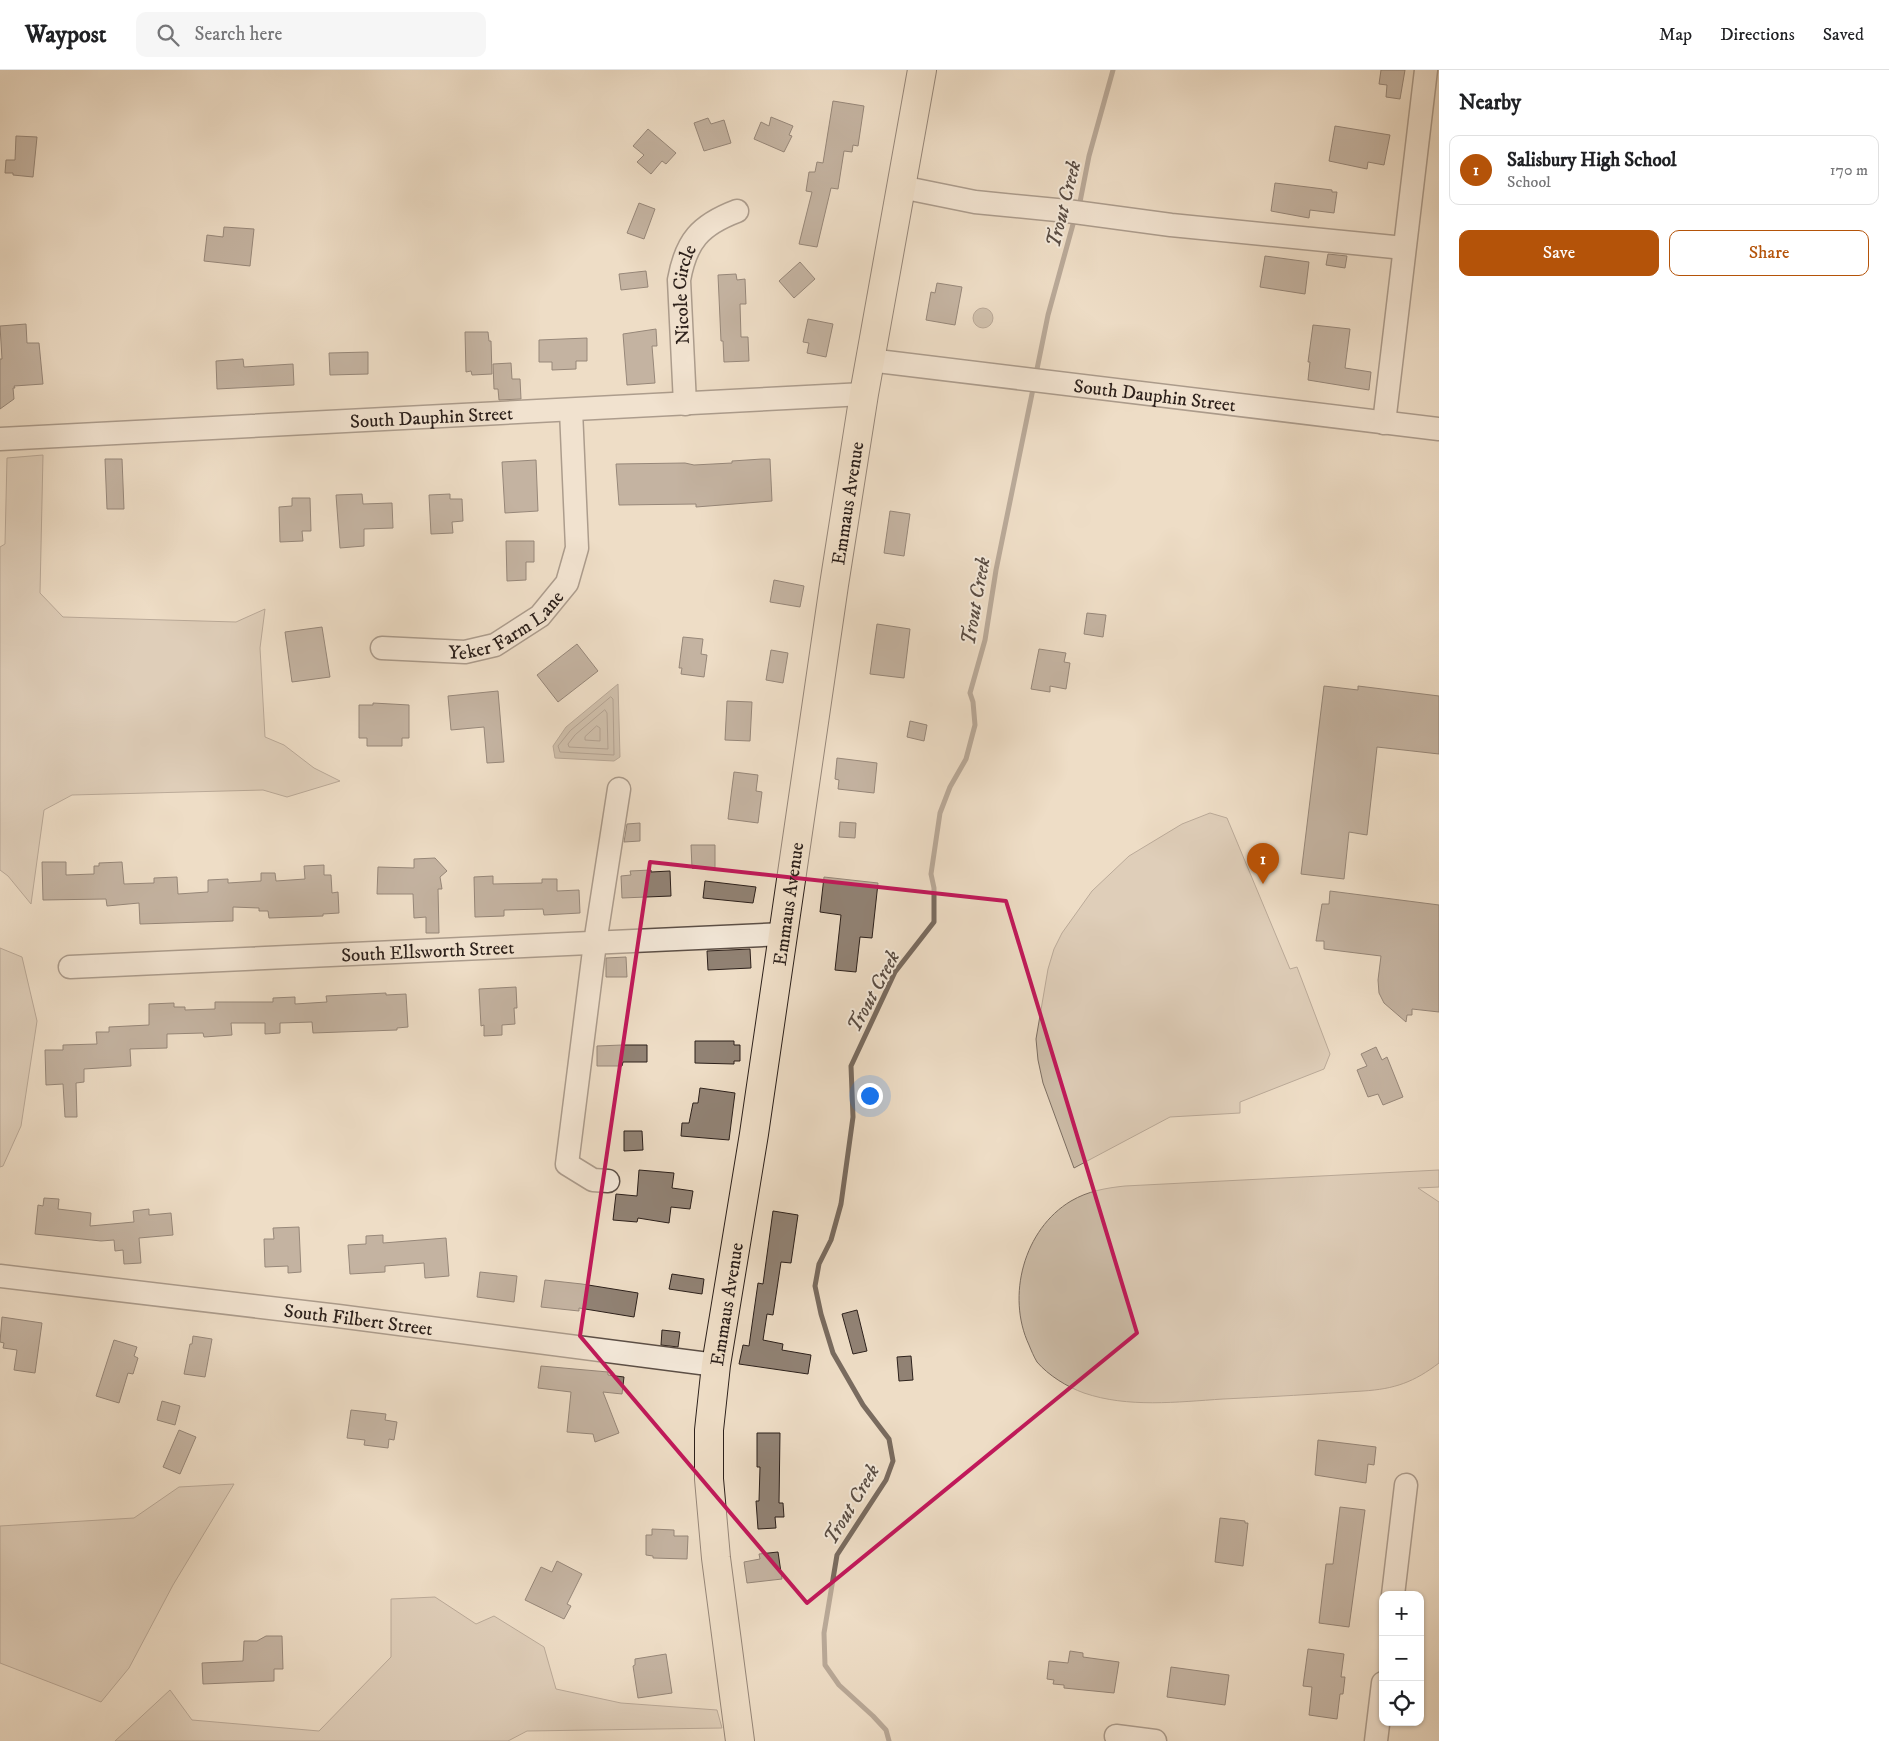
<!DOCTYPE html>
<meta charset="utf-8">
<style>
:root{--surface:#fff;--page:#f6f6f6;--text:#202124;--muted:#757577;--line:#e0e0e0;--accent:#b45309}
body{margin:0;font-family:"IM FELL DW Pica",serif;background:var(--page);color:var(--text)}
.controls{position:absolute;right:15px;bottom:15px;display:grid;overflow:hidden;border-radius:10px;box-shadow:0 1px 4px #0004}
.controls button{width:45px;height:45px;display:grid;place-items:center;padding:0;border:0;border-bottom:1px solid var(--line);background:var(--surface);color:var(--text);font:25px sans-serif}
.you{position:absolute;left:869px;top:1025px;width:18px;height:18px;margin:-12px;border:4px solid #fff;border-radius:50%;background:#1a73e8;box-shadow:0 0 0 8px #1a73e833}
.badge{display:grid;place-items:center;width:32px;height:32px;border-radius:50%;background:var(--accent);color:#fff;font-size:16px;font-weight:700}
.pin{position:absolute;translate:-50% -41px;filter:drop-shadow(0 1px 2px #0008)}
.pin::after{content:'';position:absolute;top:26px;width:18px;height:15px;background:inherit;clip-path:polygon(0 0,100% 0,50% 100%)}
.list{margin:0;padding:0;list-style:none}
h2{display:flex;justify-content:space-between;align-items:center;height:65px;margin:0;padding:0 20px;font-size:21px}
h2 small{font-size:16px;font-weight:400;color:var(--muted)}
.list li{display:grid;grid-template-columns:32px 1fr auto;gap:15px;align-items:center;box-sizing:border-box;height:70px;margin:0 10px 10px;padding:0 10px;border:1px solid var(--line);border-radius:10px}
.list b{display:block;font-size:19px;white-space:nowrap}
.list p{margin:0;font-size:16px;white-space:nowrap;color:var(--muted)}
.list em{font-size:16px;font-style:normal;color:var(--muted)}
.actions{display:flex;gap:10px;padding:15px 20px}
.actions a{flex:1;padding:11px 0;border:1px solid var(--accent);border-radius:10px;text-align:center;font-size:18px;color:var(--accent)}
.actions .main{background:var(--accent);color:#fff}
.icon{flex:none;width:28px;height:28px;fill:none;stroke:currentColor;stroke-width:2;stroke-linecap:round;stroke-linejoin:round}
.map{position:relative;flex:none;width:1439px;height:1671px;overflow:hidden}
header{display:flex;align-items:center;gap:30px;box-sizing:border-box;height:70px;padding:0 25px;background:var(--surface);border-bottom:1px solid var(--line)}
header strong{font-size:24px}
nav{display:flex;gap:28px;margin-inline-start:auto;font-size:18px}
.search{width:350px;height:45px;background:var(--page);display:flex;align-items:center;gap:12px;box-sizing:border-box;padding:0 18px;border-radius:10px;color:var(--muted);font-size:19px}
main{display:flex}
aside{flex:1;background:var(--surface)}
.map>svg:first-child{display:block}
.green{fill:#cdbda9;stroke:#7c6e62}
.water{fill:#ac9d8c;stroke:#796b5f}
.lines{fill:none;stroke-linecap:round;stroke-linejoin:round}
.shore{stroke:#6c5e54;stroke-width:1}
.stream{stroke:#796b5f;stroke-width:5}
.building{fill:#918274;stroke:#2c201b}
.minor-casing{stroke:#5c4f46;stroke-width:25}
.major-casing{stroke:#2c201b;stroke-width:30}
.minor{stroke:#f4e9da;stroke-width:22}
.major{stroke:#eeddc6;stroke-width:28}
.marked{fill:none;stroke:#c2185b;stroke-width:4;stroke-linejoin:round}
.labels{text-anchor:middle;stroke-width:4;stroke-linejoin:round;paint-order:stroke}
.street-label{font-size:19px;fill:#2c201b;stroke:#f4e9da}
.water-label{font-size:20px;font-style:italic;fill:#594c43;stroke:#f4e9da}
</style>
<header>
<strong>Waypost</strong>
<div class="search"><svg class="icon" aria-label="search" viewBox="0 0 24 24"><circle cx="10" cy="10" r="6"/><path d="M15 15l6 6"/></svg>Search here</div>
<nav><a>Map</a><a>Directions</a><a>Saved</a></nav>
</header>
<main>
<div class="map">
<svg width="1439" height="1671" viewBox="0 0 1439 1671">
<rect width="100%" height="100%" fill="#eeddc6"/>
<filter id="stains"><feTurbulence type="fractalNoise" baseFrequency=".004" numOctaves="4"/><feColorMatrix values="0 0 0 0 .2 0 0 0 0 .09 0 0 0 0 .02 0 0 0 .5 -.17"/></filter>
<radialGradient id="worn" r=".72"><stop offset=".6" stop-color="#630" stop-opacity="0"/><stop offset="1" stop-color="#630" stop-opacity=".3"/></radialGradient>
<g class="green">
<polygon points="43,385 40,523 63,547 236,552 265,539 260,578 265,667 284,675 314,698 340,711 287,727 263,720 72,725 44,740 31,834 8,806 0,800 0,477 5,474 7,388"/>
<polygon points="1210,743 1227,748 1290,899 1297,897 1330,984 1324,999 1240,1032 1240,1043 1170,1047 1074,1098 1043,1013 1038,990 1036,969 1048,899 1054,879 1062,863 1092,821 1129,786 1182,754"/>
<polygon points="0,878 22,887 37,951 21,1056 3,1096 0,1097"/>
<path d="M 1439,1100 L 1439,1117 L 1418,1118 L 1439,1132 L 1439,1293 C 1414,1312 1395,1319 1363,1321 C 1317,1324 1270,1327 1223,1329 C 1177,1332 1128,1338 1084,1323 C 1067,1317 1048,1305 1037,1292 C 1034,1287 1031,1280 1029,1275 C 1006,1226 1024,1159 1071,1131 C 1088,1121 1106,1118 1125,1116 Z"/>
<polygon points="234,1414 173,1515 129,1598 101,1632 0,1593 0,1456 134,1448 179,1417"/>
<polygon points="435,1527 476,1554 494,1546 544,1577 556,1619 621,1633 717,1640 722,1658 527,1661 508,1671 115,1671 170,1620 192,1650 319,1661 391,1587 391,1529"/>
</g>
<g class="water">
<circle cx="983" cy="248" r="10"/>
<polygon points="618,614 620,687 614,691 555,688 553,676 566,657"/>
</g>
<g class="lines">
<g class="shore">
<polygon points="611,627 613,629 614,685 560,682 558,676 570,661"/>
<polygon points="605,640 607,643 608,679 569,677 568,674 575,665"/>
<polygon points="597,656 600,658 600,671 585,670 585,667"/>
</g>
<g class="stream">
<polyline points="1079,137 1089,86 1113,0"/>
<polyline points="1036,304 1048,245 1075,147"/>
<polyline points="889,1671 886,1660 873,1646 839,1615 825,1595 824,1563 837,1485 886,1410 893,1391 889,1369 863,1335 833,1283 821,1244 815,1216 819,1194 831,1170 841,1134 853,1047 851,996 895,902 934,852 934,818 931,804 940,743 950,717 966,689 975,655 973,632 970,623 985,570 996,500 1034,314"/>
</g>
</g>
<g class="building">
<polygon points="1381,0 1405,0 1400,29 1386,27 1387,15 1379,14"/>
<polygon points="833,31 864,36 858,76 853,75 852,82 844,81 838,119 831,118 817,177 799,174 812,122 806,121 809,102 815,102 817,92 823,93"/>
<polygon points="771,47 793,56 789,65 792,66 784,82 754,69 761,52 769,56"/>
<polygon points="708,48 711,54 724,50 731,73 704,81 694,53"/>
<polygon points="1335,56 1390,65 1384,95 1368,92 1367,99 1329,91"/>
<polygon points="648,59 676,83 666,94 662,91 651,104 637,92 644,85 633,76"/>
<polygon points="16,66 37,67 33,107 13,105 13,103 5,103 6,90 15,90"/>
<polygon points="1275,113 1332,120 1332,122 1337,122 1334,143 1310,140 1309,148 1271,141"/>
<polygon points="639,133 655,139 644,169 627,163"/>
<polygon points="224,157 254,159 250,196 204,191 207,165 223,167"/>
<polygon points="1328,184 1347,186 1345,198 1326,195"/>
<polygon points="1265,186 1309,192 1305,224 1260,217"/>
<polygon points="800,192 815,209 794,228 779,211"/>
<polygon points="646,201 648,217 621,220 619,204"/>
<polygon points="736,204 737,210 745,209 746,234 740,234 741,267 748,267 749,291 724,292 723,271 721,271 718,205"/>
<polygon points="937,213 962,217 955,255 926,250 931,222 935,223"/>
<polygon points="808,249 833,254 826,287 807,283 809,273 803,272"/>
<polygon points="26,254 27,273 39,273 43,314 14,316 15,318 13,318 14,329 0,339 0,289 2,289 0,256"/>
<polygon points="1313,255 1350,259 1345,298 1371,302 1369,320 1308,310 1310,292 1308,292"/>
<polygon points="656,259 657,276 652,276 655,313 627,315 623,264"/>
<polygon points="465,262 488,262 489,271 491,271 492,304 472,305 471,301 466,302"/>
<polygon points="587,268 587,291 576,291 576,299 552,300 552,292 539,292 539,270"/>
<polygon points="368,282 368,304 330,305 329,283"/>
<polygon points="243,289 244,297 293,294 294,315 217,319 216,291"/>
<polygon points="511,293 512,309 520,309 521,329 499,330 498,319 494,319 493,294"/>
<polygon points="105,389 122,389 124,439 107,439"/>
<polygon points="762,389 770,389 772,431 696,437 696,434 619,435 616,394 685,393 694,395 732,393 732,391"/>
<polygon points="536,390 538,441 505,443 502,392"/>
<polygon points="362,424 363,434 392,433 393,458 364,459 364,476 340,478 336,425"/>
<polygon points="450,424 450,429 462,429 463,451 452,452 453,463 431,464 429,425"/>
<polygon points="292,428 310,428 311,461 302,461 303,471 280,472 279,437 292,436"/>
<polygon points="890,441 910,444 904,486 884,483"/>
<polygon points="506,471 534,471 534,492 526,492 526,510 507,511"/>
<polygon points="774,510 804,516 800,537 770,532"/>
<polygon points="1087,543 1106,545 1103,567 1084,564"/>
<polygon points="877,554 910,559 904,608 870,604"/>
<polygon points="322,557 330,607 292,612 285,562"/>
<polygon points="683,567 703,569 701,584 707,585 704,607 681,604 682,598 679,598"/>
<polygon points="577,574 598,601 558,632 537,605"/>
<polygon points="1039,579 1066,583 1064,592 1070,593 1066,619 1050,616 1050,622 1031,619"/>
<polygon points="771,580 788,583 783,613 766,610"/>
<polygon points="1324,616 1358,620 1358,616 1439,626 1439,684 1377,677 1367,765 1349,762 1344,809 1301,804"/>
<polygon points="498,621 504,692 487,693 484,657 451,660 448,626"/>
<polygon points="727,631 752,632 750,671 725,670"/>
<polygon points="373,633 409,635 409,668 402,668 402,676 367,676 367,668 359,668 359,635 373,635"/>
<polygon points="910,651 927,655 924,671 907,667"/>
<polygon points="837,688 877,693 874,723 838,719 839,710 835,709"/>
<polygon points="734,702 758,705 756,721 762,722 758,753 728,749"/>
<polygon points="840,752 856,753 855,768 839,767"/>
<polygon points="640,753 640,771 624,772 627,754"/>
<polygon points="691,775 715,775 715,798 692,798"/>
<polygon points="435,788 447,801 440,807 442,819 438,819 439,863 426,863 426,847 414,848 413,824 377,824 378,797 414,798 414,789"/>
<polygon points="42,792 66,792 66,805 94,804 94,796 99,796 99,793 122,792 124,814 154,813 154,808 177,807 178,824 208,822 208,810 228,809 228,813 261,811 261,803 275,803 276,811 305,809 304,796 324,795 324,805 331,805 332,823 338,822 339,843 323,844 323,846 269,848 268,841 259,841 259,838 233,837 233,851 140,854 139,833 107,836 106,829 43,830"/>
<polygon points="651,800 651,802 670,801 671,826 622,828 621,806 631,805 630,801"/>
<polygon points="493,806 493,814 542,813 542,809 557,809 557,821 579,820 580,843 544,845 543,839 504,840 504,846 475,847 474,807"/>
<polygon points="824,807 878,813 872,868 860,867 856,902 835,900 841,845 820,842"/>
<polygon points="705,811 756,817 753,833 703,828"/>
<polygon points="1330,821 1439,835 1439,942 1412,939 1412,945 1407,945 1406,952 1384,933 1379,923 1378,910 1381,886 1324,879 1324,871 1316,871 1322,834 1329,834"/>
<polygon points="750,879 751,898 708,900 707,881"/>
<polygon points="626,887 627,907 606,907 606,888"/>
<polygon points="516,917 517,938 514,938 515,954 502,955 502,965 484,966 484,955 481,956 479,919"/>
<polygon points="386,923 386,925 406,924 408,957 397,958 397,960 313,963 312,952 280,953 280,963 265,964 265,953 231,953 232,965 204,967 203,963 167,964 167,978 130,979 131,996 84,999 84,1012 76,1013 77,1047 65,1047 63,1014 46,1015 45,980 63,980 63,975 97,974 96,962 109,962 109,957 149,955 149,934 174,933 174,937 185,937 185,940 215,939 215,932 273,932 273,928 295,927 295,934 327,932 326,926"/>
<polygon points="695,971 734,971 734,975 740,975 740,991 734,991 734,994 695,993"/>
<polygon points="622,975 647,975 647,992 623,992 622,996 597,996 597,976"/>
<polygon points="1376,977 1382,990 1387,987 1403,1027 1383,1035 1378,1024 1368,1027 1357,1000 1367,996 1361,984"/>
<polygon points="700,1018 735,1023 729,1070 681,1066 682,1053 689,1053 693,1033 698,1033"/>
<polygon points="624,1061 642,1061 643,1080 624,1081"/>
<polygon points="639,1100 674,1103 672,1118 693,1121 690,1139 671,1137 669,1153 638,1148 637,1152 613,1150 616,1124 637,1126"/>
<polygon points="44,1128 59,1129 58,1139 91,1143 90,1156 134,1152 133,1141 149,1139 149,1145 171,1143 173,1165 139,1168 141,1193 124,1194 123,1180 115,1181 114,1170 101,1171 35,1164 38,1135 43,1136"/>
<polygon points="773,1141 798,1145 791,1193 781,1192 773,1245 767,1244 763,1270 783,1274 782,1280 811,1285 808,1304 739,1294 743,1275 749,1276 758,1213 763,1214"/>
<polygon points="299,1157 301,1202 288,1203 288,1196 265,1197 264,1169 274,1169 273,1158"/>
<polygon points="383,1165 383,1173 446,1168 449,1206 425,1208 424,1193 385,1196 385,1202 350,1204 348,1175 366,1174 366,1166"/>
<polygon points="480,1202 517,1206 514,1232 477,1227"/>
<polygon points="672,1204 704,1209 702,1224 669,1219"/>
<polygon points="545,1210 582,1214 638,1223 634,1247 579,1238 579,1241 541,1237"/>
<polygon points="857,1240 867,1281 853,1284 842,1244"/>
<polygon points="2,1247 42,1253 35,1303 14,1300 17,1280 3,1278 4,1273 0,1272"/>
<polygon points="662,1260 680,1262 678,1277 661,1275"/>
<polygon points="193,1266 212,1269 205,1307 184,1304 190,1274 192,1274"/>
<polygon points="114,1270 137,1277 134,1286 138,1288 133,1304 128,1303 119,1333 96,1326"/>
<polygon points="911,1286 913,1310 899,1311 897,1287"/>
<polygon points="541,1296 608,1302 608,1305 624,1307 622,1324 603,1322 619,1363 595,1372 593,1364 567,1362 571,1322 538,1318"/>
<polygon points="162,1331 180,1336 175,1355 157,1350"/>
<polygon points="351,1340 386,1344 385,1350 397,1352 394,1370 389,1369 388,1378 364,1375 365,1370 347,1368"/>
<polygon points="179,1360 196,1367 180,1404 163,1397"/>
<polygon points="757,1363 780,1363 779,1433 783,1433 784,1447 775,1447 776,1458 758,1459 756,1431 759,1431 760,1397 757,1397"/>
<polygon points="1318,1370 1376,1377 1374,1395 1368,1394 1366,1413 1315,1405"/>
<polygon points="1340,1437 1365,1440 1349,1557 1319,1553 1326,1494 1333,1494"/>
<polygon points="1220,1448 1245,1451 1245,1453 1248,1453 1243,1496 1215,1492"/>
<polygon points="652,1459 674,1460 674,1466 688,1466 687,1489 653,1488 653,1486 646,1485 646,1465 652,1465"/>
<polygon points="778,1482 782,1509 747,1513 744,1492 760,1489 759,1484"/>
<polygon points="557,1491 582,1504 567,1534 571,1536 564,1549 525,1530 541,1497 552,1502"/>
<polygon points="266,1566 282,1566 283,1599 274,1599 274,1611 203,1614 202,1593 243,1591 244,1571 257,1571"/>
<polygon points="1308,1579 1344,1584 1341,1607 1345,1607 1343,1624 1340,1624 1337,1649 1309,1645 1312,1617 1303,1616"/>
<polygon points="1070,1581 1083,1583 1083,1587 1119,1592 1114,1623 1064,1618 1064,1615 1053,1614 1054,1610 1047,1609 1049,1591 1068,1593"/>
<polygon points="666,1584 672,1623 638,1628 633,1596 635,1595 635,1589"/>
<polygon points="1171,1597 1229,1605 1225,1635 1167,1627"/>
</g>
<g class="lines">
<g class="minor-casing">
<g id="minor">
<polyline points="901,117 975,132 1067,141 1171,155 1404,178"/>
<path id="s1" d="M 869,290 L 1439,359"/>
<path id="s2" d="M 685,334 L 679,210 C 686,171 700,155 737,141"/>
<polyline points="1384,353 1426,0"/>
<path id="s3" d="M 0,369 L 864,324"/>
<path id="s4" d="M 382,578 L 465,582 L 495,575 L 540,546 L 567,513 L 577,478 L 571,340"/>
<path id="s5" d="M 70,897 L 784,864"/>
<polyline points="608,1111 593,1110 567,1094 595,873 619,719"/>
<path id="s6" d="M 0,1206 L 338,1246 L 716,1295"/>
<polyline points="1393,1525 1406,1415"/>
<polyline points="1116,1666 1155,1671"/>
<polyline points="1376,1671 1383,1613"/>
</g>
</g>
<g class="major-casing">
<g id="major">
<path id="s7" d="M 740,1671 L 716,1488 L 709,1409 L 709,1360 L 716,1295 L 754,1064 L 834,515 L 864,324 L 922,0"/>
</g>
</g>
<use href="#minor" class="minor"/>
<use href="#major" class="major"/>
</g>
<path d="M0 0H1439V1671H0ZM 650,792 L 1006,831 L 1137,1263 L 807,1533 L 580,1266 Z" fill="#eeddc6" fill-opacity=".55" fill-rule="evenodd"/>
<path class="marked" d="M 650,792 L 1006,831 L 1137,1263 L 807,1533 L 580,1266 Z"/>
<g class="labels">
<g class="street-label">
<text dy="7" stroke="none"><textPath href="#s2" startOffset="110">Nicole Circle</textPath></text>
<text dy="7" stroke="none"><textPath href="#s1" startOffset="288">South Dauphin Street</textPath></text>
<text dy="7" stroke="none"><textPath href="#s3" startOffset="432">South Dauphin Street</textPath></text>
<text dy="7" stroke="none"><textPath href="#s7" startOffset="1250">Emmaus Avenue</textPath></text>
<text dy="7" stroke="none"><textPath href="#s4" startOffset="132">Yeker Farm Lane</textPath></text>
<text dy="7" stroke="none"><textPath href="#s7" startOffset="845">Emmaus Avenue</textPath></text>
<text dy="7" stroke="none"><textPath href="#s5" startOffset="358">South Ellsworth Street</textPath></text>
<text dy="7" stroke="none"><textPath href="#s7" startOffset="440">Emmaus Avenue</textPath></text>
<text dy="7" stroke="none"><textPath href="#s6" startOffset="361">South Filbert Street</textPath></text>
</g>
<g class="water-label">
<text transform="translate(1063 134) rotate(-76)" y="7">Trout Creek</text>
<text transform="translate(975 531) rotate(-80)" y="7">Trout Creek</text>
<text transform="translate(873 921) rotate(-62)" y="7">Trout Creek</text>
<text transform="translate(851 1434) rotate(-59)" y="7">Trout Creek</text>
</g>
</g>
<rect width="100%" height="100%" filter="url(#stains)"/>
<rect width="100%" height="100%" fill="url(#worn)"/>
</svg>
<div class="controls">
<button>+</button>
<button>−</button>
<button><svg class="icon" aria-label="locate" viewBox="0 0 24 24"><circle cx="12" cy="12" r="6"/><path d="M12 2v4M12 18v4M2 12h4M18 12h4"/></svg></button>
</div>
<div class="you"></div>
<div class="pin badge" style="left:1263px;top:814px">1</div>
</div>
<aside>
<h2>Nearby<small></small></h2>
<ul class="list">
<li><span class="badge">1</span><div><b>Salisbury High School</b><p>School</p></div><em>170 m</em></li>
</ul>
<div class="actions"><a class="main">Save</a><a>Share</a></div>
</aside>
</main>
